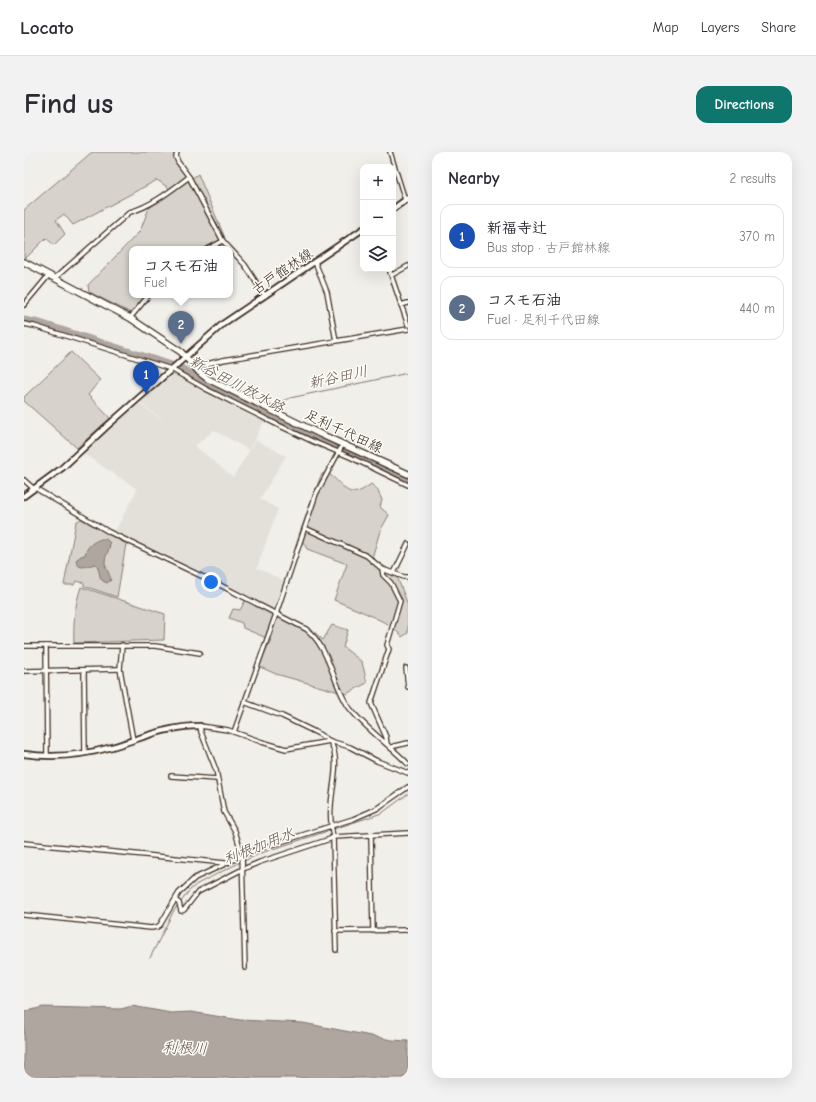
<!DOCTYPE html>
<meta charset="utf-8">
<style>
:root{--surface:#fff;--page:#f2f2f3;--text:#2b2b33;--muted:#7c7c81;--line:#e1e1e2;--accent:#0f766e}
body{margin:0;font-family:"Comic Neue","Klee One",sans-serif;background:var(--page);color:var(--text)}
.controls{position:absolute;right:12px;top:12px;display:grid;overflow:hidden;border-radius:8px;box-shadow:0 4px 16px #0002}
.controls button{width:36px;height:36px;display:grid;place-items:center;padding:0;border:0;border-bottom:1px solid var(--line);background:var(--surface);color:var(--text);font:20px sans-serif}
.you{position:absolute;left:187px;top:430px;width:14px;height:14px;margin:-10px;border:3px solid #fff;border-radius:50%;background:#1a73e8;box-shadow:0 0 0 6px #1a73e833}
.badge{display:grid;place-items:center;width:26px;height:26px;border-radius:50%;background:var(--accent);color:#fff;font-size:13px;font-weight:700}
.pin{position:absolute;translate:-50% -33px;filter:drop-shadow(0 1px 2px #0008)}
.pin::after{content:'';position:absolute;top:21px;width:14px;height:12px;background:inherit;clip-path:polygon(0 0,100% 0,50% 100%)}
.popup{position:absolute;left:105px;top:94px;width:104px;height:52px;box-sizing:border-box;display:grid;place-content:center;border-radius:8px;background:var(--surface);filter:drop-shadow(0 1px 3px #0005);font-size:13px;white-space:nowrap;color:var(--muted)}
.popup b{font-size:15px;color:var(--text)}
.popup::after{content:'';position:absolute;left:50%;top:100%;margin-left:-8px;border:8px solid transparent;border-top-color:var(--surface)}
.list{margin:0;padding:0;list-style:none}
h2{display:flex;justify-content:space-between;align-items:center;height:52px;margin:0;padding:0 16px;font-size:17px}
h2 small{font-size:13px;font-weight:400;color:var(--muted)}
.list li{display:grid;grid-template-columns:26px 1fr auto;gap:12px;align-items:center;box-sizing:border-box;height:64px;margin:0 8px 8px;padding:0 8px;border:1px solid var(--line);border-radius:12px}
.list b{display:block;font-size:15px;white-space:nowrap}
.list p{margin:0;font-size:13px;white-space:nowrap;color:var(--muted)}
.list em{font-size:13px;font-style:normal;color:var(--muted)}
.icon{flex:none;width:22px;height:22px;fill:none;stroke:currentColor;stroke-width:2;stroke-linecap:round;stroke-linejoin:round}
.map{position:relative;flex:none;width:384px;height:926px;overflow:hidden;border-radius:12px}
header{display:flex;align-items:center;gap:24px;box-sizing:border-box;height:56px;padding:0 20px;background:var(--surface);border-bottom:1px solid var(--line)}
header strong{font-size:19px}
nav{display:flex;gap:22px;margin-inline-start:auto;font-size:14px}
.intro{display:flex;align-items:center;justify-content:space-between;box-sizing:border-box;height:96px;padding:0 24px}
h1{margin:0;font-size:28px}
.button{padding:10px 18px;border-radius:12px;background:var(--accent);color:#fff;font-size:14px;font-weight:700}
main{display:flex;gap:24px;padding:0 24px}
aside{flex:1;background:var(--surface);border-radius:12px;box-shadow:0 4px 16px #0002}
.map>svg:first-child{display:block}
.built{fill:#e3e0da}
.green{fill:#d7d2cc;stroke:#897e75}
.water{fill:#aea69f;stroke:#80746b}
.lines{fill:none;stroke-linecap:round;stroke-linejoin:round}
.stream{stroke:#80746b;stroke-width:1}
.river{stroke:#aea69f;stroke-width:7}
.street-casing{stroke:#3b2a1e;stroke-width:6}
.secondary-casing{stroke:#3b2a1e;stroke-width:8}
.primary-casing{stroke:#3b2a1e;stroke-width:8}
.street{stroke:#fdfcf7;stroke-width:3.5}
.secondary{stroke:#fdfcf7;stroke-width:4.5}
.primary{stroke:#fdfcf7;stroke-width:5.5}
.labels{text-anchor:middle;stroke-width:3;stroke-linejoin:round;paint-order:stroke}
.street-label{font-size:14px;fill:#3b2a1e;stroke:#fdfcf7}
.water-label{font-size:15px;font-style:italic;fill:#63554b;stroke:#fdfcf7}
</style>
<header>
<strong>Locato</strong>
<nav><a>Map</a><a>Layers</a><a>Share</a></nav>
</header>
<div class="intro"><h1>Find us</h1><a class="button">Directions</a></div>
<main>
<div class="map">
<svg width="384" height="926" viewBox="0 0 384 926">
<rect width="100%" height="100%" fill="#f1efea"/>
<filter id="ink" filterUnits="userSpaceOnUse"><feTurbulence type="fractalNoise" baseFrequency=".025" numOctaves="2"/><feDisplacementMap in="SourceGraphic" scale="8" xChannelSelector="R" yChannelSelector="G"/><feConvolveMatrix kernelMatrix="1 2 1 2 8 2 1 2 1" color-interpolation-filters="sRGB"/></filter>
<g filter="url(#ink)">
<polygon class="built" points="149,219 241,268 225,298 190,278 171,294 209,325 232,288 262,304 236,347 254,357 233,416 261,429 252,456 247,458 91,380 113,337 60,302 85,277 115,251 147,275 114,249"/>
<g class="green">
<polygon points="68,0 153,0 152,5 165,25 148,38 133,28 49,73 40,62 32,68 41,82 30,93 22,86 2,106 0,105 0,58"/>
<polygon points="174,22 201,86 182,97 108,97 108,143 126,143 109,162 65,140 64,133 116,79 125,56"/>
<polygon points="47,200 76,228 64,243 86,266 53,296 0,249 0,245"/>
<path d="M 302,320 C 321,331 322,352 347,332 L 353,337 L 358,348 L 356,355 L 365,363 L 356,379 L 348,406 L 372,422 L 384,453 L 384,481 L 378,485 L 368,474 L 341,461 L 310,448 L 323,412 L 283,397 L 275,383 L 296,326 L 298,322 Z"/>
<polygon points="57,367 102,392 93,445 60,434 60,431 52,429 50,433 40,433 52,370"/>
<path d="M 57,435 L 141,462 L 140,488 L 50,491 C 49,472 51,452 57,435 Z"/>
<polygon points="222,447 247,460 286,476 299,488 308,473 324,478 319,495 338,510 343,531 322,542 252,522 234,514 247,488 219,476 218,471 205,466 209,457 216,458"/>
</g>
<g class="water">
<path d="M 77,387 L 82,387 L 86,391 C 86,398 81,403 81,409 C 81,416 86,422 87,428 L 83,431 C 73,428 77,419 72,412 C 64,413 54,420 52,408 L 57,404 L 61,403 C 63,394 69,390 77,387 Z"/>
<polygon points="108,854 147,861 167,860 216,868 279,871 368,888 384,889 384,926 0,926 0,860 19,855 97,857"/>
</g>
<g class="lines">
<g class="stream">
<polyline points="253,257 259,249 266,246 384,221"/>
<polyline points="220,709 237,701 358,661 384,642"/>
<polyline points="156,751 165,739 173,732 217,710"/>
<polyline points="126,806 149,760 154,753"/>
</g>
<polyline class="river" points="0,168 16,171 157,216 187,234 261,272 314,295 384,329"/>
<g class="street-casing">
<g id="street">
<polyline points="153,0 152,5 154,10 165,25 199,89 221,113 241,144"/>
<polyline points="366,0 381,48"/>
<polyline points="184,97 199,89"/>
<polyline points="291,110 303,140 312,189"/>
<polyline points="365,117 384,173"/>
<polyline points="368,123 384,114"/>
<path d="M 31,126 L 106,60 C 128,54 146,39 165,25"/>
<polyline points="0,153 25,123"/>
<polyline points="377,153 384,151"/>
<polyline points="106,166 125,143"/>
<polyline points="0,172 10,174 147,217 182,237 252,272 290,290 326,305 384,333"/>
<polyline points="171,215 199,208 384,177"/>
<polyline points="0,328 10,337"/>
<path d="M 11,336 L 85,380 L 192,431 L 282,477 C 306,496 308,530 324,554 C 339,575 366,593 384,612"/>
<polyline points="281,376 343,404 358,417 380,425 384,425"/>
<polyline points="358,417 359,423 367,431 376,449 363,493 365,497 347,551 362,585 363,592"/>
<polyline points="370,421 384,392"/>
<polyline points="98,493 96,517 109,588"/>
<polyline points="0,494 131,494 176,501"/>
<polyline points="22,494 23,603"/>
<polyline points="382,516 384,535"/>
<polyline points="0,519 96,517"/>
<polyline points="60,519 61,601"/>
<polyline points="220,550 258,564 293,581 306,589 326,595 353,609 384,621"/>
<polyline points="210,580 252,462 292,342 319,292"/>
<path d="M 306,589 C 317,608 308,633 307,654 C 306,664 307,674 309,685 L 312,798"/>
<polyline points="367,596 370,594 384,591"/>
<polyline points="147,624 193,627"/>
<polyline points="347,683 349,779"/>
<polyline points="0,691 201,711"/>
<polyline points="151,748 155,751 157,759 160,758 174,740 219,717 236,710 306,687 309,685 384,681"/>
<polyline points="0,763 127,776 133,775 136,773 155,741 171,726 231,698 329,667 352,657 384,635"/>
<polyline points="311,779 384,778"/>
<polyline points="221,816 218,702 211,679 200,660 192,618 177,580 176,574 204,578 238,590 262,597 306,589"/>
</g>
</g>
<g class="secondary-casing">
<g id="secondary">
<polyline points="369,57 384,46"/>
<polyline points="0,344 38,316 82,275 200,171 339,77"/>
<path d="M 0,602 C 28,606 60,603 88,595 C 118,586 144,574 176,574"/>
</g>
</g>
<g class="primary-casing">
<polyline id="primary" points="0,110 106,166 157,200 175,220 184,227 296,282 384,322"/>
</g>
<use href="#street" class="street"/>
<use href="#secondary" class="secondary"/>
<use href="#primary" class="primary"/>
</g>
</g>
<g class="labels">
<g class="street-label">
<text transform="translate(258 119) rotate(-34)" y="5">古戸館林線</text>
<text transform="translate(320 279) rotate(25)" y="5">足利千代田線</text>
</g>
<g class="water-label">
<text transform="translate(314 225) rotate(-12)" y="5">新谷田川</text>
<text transform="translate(213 232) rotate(28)" y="5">新谷田川放水路</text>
<text transform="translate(235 694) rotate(-22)" y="5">利根加用水</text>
<text transform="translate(161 896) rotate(2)" y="5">利根川</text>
</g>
</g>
</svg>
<div class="controls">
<button>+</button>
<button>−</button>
<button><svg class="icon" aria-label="layers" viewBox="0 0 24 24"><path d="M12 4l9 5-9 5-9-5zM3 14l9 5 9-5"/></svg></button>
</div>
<div class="you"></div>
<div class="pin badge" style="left:122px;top:242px;background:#1a4fb4">1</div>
<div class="pin badge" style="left:157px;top:192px;background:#5c6f8a">2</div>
<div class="popup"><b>コスモ石油</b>Fuel</div>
</div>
<aside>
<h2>Nearby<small>2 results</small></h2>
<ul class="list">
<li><span class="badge" style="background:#1a4fb4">1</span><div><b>新福寺辻</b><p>Bus stop · 古戸館林線</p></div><em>370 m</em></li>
<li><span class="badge" style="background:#5c6f8a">2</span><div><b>コスモ石油</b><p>Fuel · 足利千代田線</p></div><em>440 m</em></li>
</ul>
</aside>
</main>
